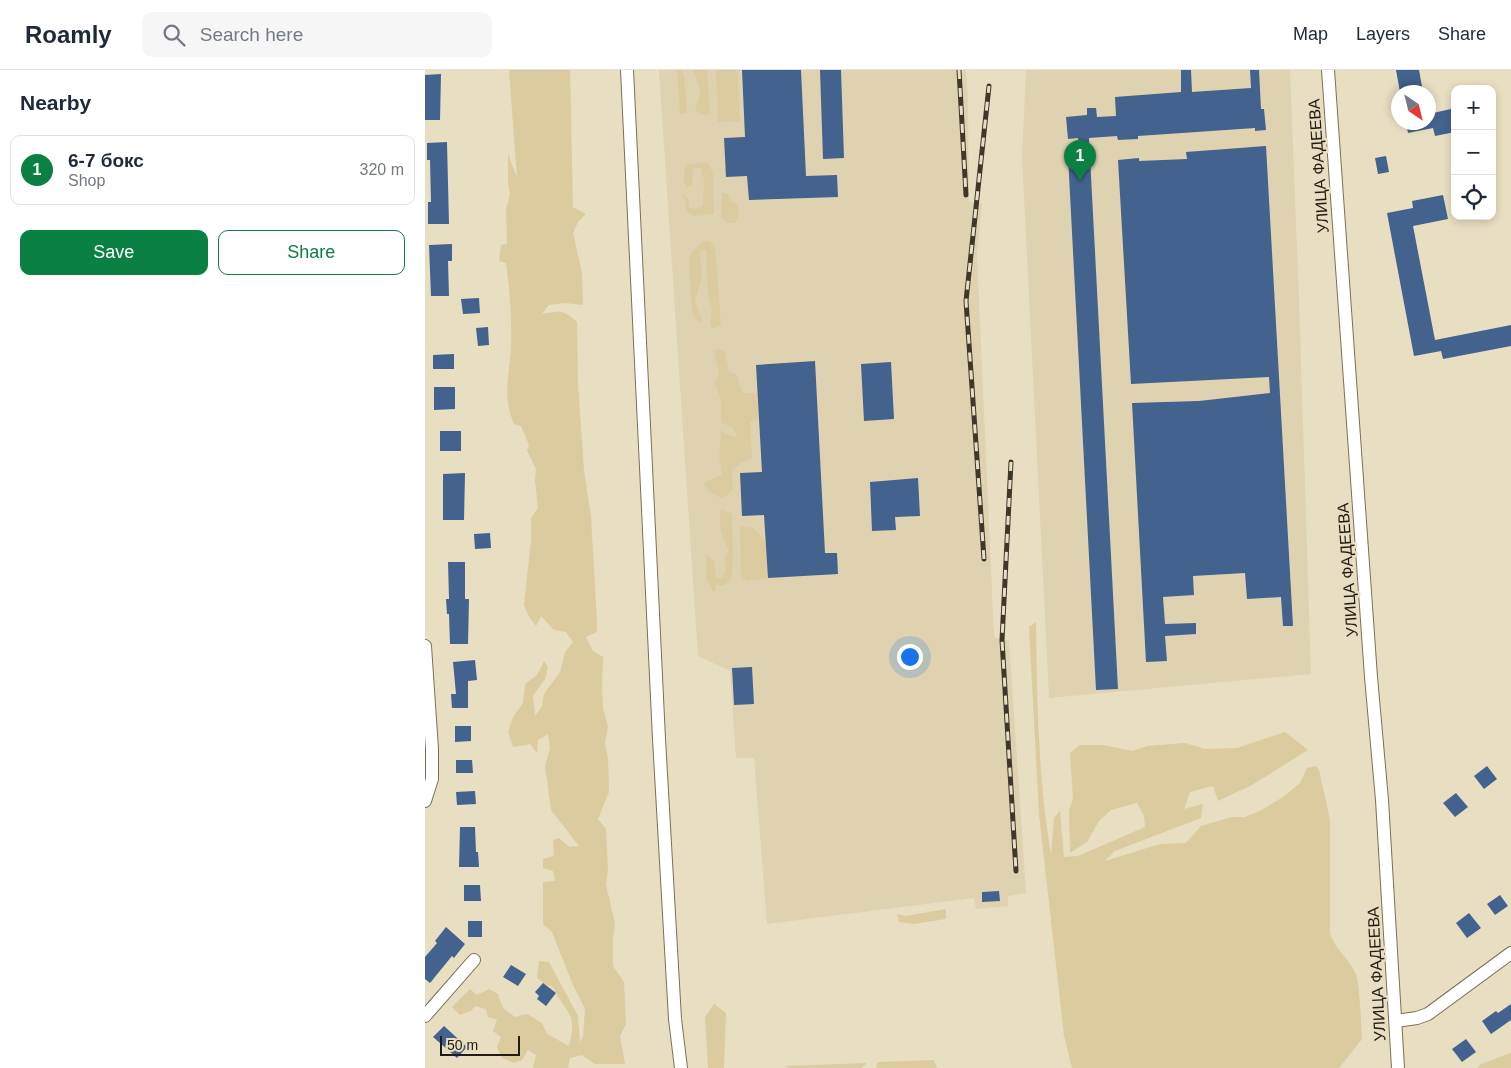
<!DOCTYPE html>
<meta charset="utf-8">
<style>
:root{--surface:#fff;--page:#f6f6f7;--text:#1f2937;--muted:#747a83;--line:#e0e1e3;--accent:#0b8043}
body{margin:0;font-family:Helvetica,sans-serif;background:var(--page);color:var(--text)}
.controls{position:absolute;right:15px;top:15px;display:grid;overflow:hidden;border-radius:10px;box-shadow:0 2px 8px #0003}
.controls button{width:45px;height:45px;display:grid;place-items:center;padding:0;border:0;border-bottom:1px solid var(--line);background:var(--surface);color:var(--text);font:25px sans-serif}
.compass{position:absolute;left:966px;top:15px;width:45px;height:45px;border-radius:50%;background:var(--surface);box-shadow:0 2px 8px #0003;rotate:145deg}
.scale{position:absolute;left:15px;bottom:12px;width:80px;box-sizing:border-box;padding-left:5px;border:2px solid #211d13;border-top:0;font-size:14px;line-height:18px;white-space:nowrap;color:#211d13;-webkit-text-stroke:4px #e8dec2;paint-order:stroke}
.you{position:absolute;left:484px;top:586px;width:18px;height:18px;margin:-12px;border:4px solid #fff;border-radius:50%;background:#1a73e8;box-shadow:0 0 0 8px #1a73e833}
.badge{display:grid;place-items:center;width:32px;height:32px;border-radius:50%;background:var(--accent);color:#fff;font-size:16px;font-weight:700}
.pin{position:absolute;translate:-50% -41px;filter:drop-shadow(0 1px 2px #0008)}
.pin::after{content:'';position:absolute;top:26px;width:18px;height:15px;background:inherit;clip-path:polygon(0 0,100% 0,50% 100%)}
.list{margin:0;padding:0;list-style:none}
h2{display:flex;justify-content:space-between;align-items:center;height:65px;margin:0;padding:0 20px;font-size:21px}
h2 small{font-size:16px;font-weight:400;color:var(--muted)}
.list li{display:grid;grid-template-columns:32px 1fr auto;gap:15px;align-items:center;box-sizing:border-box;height:70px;margin:0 10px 10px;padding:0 10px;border:1px solid var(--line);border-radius:10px}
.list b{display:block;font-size:19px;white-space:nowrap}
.list p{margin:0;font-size:16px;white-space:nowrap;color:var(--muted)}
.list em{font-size:16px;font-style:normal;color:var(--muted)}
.actions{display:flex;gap:10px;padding:15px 20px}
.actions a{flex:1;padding:11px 0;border:1px solid var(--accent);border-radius:10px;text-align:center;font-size:18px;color:var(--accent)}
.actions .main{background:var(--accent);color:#fff}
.icon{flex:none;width:28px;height:28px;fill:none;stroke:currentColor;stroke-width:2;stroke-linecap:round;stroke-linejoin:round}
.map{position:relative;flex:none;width:1086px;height:998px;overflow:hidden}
header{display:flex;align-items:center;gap:30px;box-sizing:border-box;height:70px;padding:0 25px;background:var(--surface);border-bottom:1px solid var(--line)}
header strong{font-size:24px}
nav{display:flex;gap:28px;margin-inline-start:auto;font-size:18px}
.search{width:350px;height:45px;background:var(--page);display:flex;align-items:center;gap:12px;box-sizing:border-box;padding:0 18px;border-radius:10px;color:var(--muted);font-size:19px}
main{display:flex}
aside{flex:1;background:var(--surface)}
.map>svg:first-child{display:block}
.built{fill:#dfd2b0}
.green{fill:#dbcb9f}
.building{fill:#43628e}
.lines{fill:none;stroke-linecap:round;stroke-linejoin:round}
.minor-casing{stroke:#7a7058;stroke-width:14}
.minor{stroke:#fff;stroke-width:12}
.rail-casing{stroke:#3d382b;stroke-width:5}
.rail{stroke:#e8dec2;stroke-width:3;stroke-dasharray:9;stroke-linecap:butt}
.labels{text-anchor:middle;stroke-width:5;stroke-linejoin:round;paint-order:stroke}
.street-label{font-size:16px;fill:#211d13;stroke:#e8dec2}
</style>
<header>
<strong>Roamly</strong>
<div class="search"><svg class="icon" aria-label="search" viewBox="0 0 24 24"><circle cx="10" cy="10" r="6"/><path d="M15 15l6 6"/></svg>Search here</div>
<nav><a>Map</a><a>Layers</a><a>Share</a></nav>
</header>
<main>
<aside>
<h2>Nearby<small></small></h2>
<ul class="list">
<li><span class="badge">1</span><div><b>6-7 бокс</b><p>Shop</p></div><em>320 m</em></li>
</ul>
<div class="actions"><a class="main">Save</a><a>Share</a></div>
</aside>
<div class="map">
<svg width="1086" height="998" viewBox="0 0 1086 998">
<rect width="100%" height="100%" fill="#e8dec2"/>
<g class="built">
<polygon points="234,0 541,0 543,31 544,131 557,133 552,185 569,567 577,570 584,570 601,823 583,826 583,836 551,839 549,828 342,854 329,688 311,688 305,601 273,586"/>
<polygon points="601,0 865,0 874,230 886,604 624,628 597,88"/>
</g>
<g class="green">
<path d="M 84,0 L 145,0 L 148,137 L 161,144 L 153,152 L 148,163 L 157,203 L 158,235 L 140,233 L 124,235 L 117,244 C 134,241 138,239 152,252 L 153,313 L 159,400 L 166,447 L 172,551 L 172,562 L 161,567 L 168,581 L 178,587 L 177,618 L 178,637 L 183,657 L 180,673 L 183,689 L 184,722 L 173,749 L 181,759 L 183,799 L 181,815 L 190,853 L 188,869 L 188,896 L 199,912 L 201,954 L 195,966 L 200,994 L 170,994 L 157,985 L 145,988 L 143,998 L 108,998 L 111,985 L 103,980 L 97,990 L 89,993 L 77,988 L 72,977 L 76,967 L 68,961 L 72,950 L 63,947 L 61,939 L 50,936 L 46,941 L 35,945 L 27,937 L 45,919 L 52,925 L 64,919 L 73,924 L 78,938 L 90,947 L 102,944 L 117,953 L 122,964 L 144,976 C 153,940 141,945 128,917 L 120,914 L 112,908 L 114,891 L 124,892 L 153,946 L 155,972 L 158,966 L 160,939 L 148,915 L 127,862 L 118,854 L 118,812 L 130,811 L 128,801 L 118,798 L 118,789 L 129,786 L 128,770 L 134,768 L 144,777 L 154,776 L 126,740 L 120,696 L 125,678 L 123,664 L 113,670 L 112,683 L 105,674 L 88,677 L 83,662 L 88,647 L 98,633 L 100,614 L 112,605 L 119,591 L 123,597 L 120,609 L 108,626 L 110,646 L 117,636 L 119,624 L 135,602 L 140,582 L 148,572 L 141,562 L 129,560 L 116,546 L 111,556 L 104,547 L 99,535 L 106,470 L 106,448 L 113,438 L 110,411 L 111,399 L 102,381 L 104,375 L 96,356 L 89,354 C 77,326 84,307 86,278 C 87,248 85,223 81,193 L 74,191 L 76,175 L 82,174 L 81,139 L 85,125 L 83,112 L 83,84 L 92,108 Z"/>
<polygon points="252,0 256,0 259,6 262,43 255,44"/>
<polygon points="268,0 282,0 285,44 276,45 270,39 276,22"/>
<polygon points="291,0 313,0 315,51 293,52"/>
<polygon points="282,92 288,103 289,144 269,146 262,141 258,125 263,128 264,137 270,139 278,135 279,110 276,98 268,98 267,116 261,118 259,109 260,95"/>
<polygon points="297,123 303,124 305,131 312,134 314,144 310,153 302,153 296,147"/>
<polygon points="283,171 290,176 296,255 288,259 285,253 287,240 283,225 281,180 275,182 277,208 270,231 278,253 272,251 267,242 264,191 267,182 277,172"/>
<polygon points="293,278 300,282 304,302 312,305 317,323 332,323 334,349 325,352 327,389 316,393 307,400 308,420 297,429 283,420 279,413 297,404 294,388 296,362 312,368 309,359 296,352 296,329 290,314 294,303 289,282"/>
<path d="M 296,439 L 307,444 L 308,491 L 306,509 L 299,516 L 291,515 L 289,524 L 282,510 L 281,485 L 289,490 L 291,507 L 298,508 L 301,499 L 299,488 L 304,480 C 297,468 292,453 296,439 Z"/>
<polygon points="315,456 328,458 341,471 343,508 322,511 316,506"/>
<path d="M 611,552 C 612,630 613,708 626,785 L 629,748 L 635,741 L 639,787 L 653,786 L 720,757 L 719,746 L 712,733 L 686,740 L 674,751 L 662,772 L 645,783 L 644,741 L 648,729 L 645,683 L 655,675 L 679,675 L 707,681 L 722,676 L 760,673 L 780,679 L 812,678 L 860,662 L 883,680 L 827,715 L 793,731 L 788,716 L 765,722 L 759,739 L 778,734 L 776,748 L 690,781 L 680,791 L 735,774 L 761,773 L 776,756 L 807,747 L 820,747 L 835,741 L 858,727 L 875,713 L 882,698 L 891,696 L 894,700 L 905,750 L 905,863 C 911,881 922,886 930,902 C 935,910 936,957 937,969 L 914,998 L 647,998 L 639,966 L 614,744 L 604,557 Z"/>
<polygon points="521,839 521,849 489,854 474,852 472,844 481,846"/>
<polygon points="289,934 301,943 299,998 283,998 280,947"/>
<polygon points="1086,983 1086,998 1052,998 1056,994"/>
<polygon points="509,990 512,998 451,998 453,992"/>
<polygon points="442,993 436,998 364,998 360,996"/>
</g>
<g class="building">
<polygon points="317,0 376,0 381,106 412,105 413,127 324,130 322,106 301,107 299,68 320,67"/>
<polygon points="395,0 416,0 419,88 398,89"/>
<polygon points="756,0 766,0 767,22 826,18 825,0 834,0 836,39 839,39 841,60 830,61 830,58 713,66 713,69 693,70 692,66 664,68 693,619 671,620 643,86 654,85 653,68 643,69 641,47 662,45 662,38 671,38 672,47 691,46 690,27 756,22"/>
<polygon points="971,0 994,0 998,22 975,22"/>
<polygon points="16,4 15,50 0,50 0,5"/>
<polygon points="1030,38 1030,62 1010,66 1008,58 983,63 981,52 1004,52 1004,44"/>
<polygon points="22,72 24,154 3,154 3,132 6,132 5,90 2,90 2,73"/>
<polygon points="841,76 868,556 858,556 856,527 822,529 820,503 768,506 769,525 738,527 740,554 771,553 771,564 740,566 742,591 721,592 707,333 774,331 845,323 844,307 706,314 693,90 714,88 714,91 762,89 761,82"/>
<polygon points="961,86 964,102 953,104 950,88"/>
<polygon points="1018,125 1023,149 988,156 1010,270 1086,255 1086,276 1018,289 1016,281 989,286 962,143 988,138 987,131"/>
<polygon points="27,174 27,191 23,191 24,226 6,226 4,175"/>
<polygon points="54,228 55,243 38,244 36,229"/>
<polygon points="63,257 64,275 53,276 51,258"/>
<polygon points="29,284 29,299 8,299 8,285"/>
<polygon points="390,291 400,483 412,483 413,504 343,508 339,445 317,446 315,403 337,402 331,295"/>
<polygon points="466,292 469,349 439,351 436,294"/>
<polygon points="9,317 30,317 30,339 9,340"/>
<rect x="15" y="361" width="21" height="20"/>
<polygon points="40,403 39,450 18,450 18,404"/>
<polygon points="493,408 495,446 470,447 471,460 447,461 445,412"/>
<polygon points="65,463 66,478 50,479 49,464"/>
<polygon points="23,492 40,492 40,529 44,529 43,574 25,574 24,544 22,544 21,529 24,529"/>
<polygon points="50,590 52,610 43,611 43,638 27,638 26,624 31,624 28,592"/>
<polygon points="327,597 329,634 309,635 307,598"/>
<polygon points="30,656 46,656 46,671 30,672"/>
<polygon points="31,690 47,690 48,703 31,703"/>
<polygon points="1062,696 1072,709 1059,719 1049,706"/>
<polygon points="50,721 51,734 32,735 31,722"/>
<polygon points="1031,723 1043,737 1030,747 1018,733"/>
<polygon points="35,757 50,757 51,782 53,782 54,797 34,797"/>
<polygon points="39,815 55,815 56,831 39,831"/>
<polygon points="574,821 575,831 557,832 557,822"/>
<polygon points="1075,825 1083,836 1070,845 1062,834"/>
<polygon points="1044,843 1056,858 1042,868 1031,853"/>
<rect x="43" y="851" width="14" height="16"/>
<polygon points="21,857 40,874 29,888 27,886 5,913 0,909 0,887 12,873 10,871"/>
<polygon points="86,895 101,904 93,916 78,907"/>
<polygon points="118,913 131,923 121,936 112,929 114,926 110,922"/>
<polygon points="1086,934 1086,950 1066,964 1057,951 1071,941 1073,943"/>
<polygon points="19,956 42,977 32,988 8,967"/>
<polygon points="1041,969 1051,982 1037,992 1027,979"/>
</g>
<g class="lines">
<g class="minor-casing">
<g id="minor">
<polyline points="202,0 234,669 250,949 256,998"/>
<polyline points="903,0 946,607 957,730 973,998"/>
<polyline points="0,576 7,679 7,709 0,731"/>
<polyline points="0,946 49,890"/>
<polyline points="971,951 992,948 1003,944 1086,883"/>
</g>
</g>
<use href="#minor" class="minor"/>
<g class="rail-casing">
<g id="rail">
<polyline points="534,0 541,125"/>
<polyline points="586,392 577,570 591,801"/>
<polyline points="559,489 541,231 564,16"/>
</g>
</g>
<use href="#rail" class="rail"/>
</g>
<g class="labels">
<g class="street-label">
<text transform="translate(893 96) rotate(-94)" y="6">УЛИЦА ФАДЕЕВА</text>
<text transform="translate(922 500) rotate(-94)" y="6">УЛИЦА ФАДЕЕВА</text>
<text transform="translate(951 904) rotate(-93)" y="6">УЛИЦА ФАДЕЕВА</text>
</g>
</g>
</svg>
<div class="controls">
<button>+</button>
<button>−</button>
<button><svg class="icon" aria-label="locate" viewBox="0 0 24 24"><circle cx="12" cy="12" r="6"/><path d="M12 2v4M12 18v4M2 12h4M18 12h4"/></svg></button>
</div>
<svg class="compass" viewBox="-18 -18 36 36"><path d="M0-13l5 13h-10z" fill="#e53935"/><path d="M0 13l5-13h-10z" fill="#747a83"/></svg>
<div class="scale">50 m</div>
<div class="you"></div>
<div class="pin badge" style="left:655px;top:111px">1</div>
</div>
</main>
